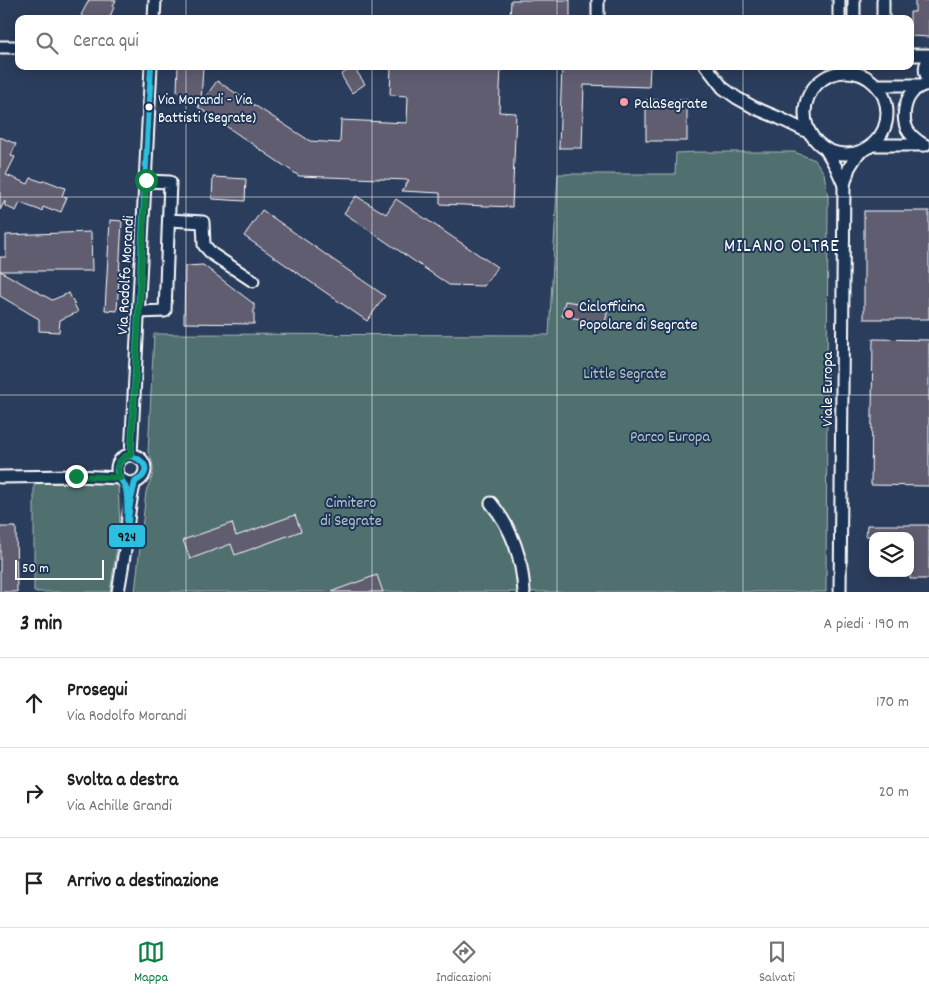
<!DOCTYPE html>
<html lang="it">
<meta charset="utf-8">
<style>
:root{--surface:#fff;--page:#f6f6f6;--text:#202124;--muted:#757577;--line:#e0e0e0;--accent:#0b8043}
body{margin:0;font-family:Dekko,sans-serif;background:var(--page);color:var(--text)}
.controls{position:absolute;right:15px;bottom:15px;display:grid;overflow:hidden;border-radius:10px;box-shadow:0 2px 12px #0003}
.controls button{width:45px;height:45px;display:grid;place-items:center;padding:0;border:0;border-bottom:1px solid var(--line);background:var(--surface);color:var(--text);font:25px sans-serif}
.scale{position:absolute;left:15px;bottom:12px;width:89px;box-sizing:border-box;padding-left:5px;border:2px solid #fff;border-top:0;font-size:14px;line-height:18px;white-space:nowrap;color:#fff;-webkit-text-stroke:4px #1d3557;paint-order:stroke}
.stop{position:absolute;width:15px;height:15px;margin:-11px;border:4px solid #0b8043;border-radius:50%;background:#fff}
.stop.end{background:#0b8043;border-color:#fff;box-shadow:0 1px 5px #0008}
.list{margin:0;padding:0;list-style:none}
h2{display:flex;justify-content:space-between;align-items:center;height:65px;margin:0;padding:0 20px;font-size:21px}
h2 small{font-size:16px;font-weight:400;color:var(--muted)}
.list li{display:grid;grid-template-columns:32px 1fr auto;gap:15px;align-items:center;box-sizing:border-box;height:90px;padding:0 20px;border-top:1px solid var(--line)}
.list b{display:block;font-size:19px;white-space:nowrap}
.list p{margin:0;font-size:16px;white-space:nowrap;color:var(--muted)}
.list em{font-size:16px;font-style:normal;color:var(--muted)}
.icon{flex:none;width:28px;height:28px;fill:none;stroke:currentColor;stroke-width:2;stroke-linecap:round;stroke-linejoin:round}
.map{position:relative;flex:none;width:929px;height:592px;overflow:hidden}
.search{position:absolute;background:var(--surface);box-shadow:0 2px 12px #0003;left:15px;right:15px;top:15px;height:55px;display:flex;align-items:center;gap:12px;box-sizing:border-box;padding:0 18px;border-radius:10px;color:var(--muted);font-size:19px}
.sheet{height:335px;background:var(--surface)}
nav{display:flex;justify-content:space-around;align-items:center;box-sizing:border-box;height:70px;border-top:1px solid var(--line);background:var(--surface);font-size:14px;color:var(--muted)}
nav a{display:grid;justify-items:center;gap:2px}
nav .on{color:var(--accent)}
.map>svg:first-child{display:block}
.green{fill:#506f6e;stroke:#a8b7b6}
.building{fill:#615d71;stroke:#fff}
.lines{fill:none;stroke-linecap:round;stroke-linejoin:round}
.minor-casing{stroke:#fff;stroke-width:15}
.minor{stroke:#1d3557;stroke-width:11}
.bus-1-casing{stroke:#1d3557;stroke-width:10}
.bus-1{stroke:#2dbfdf;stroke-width:6}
.route{stroke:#0b8043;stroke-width:6}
.grid{fill:none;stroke:#fff;stroke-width:1;stroke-opacity:0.55}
.poi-dot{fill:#ff9aa2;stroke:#1d3557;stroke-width:2}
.bus-dot{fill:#fff;stroke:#1d3557;stroke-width:2}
.labels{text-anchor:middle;stroke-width:4;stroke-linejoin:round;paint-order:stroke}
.bus-label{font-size:15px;fill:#fff;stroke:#1d3557;text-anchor:start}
.poi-label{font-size:16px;fill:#fff;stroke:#1d3557;text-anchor:start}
.street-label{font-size:16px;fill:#fff;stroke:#1d3557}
.park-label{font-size:16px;fill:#b9c5c5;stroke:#1d3557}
.quarter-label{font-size:19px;letter-spacing:1px;fill:#fff;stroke:#1d3557}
.line-badge{stroke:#1d3557;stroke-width:2}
.pale-badge-label{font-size:14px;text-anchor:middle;font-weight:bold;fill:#111}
</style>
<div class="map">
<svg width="929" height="592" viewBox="0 0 929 592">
<rect width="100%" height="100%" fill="#2b3d5c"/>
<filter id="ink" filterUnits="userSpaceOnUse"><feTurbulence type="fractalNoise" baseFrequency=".02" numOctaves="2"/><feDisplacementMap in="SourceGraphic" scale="10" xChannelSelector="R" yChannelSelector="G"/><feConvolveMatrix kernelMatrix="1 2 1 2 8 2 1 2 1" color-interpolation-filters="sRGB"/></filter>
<g filter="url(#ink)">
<g class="green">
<path d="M 698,152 L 794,152 L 815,160 L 824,173 L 828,197 L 826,592 L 135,592 L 146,492 C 147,487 149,485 151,480 C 155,471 153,460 148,452 L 154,334 L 549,335 L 558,174 L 675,174 L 676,153 Z"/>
<polygon points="34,483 118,483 120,527 110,592 34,592"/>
</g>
<g class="building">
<polygon points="89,0 116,0 113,6 114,7 109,19 82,19 83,16 81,15"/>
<polygon points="511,0 570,0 570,19 510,19"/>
<polygon points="915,0 929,0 929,37 910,36 910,12 915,12"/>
<polygon points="178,66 203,66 201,103 217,81 310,141 340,143 341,120 407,123 408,96 390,95 391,66 501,66 499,112 516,113 512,207 440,204 440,193 402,191 409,180 299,176 198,107 200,106 177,91"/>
<polygon points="353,66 365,84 352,93 341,75"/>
<polygon points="562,66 650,66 649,87 584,85 582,148 559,148"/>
<rect x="646" y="100" width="41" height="41"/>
<polygon points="0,137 16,144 11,156 15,157 6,175 28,184 31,178 43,182 44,180 65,188 62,196 67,197 61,212 53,209 53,211 43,207 42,211 20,203 16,211 5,206 5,201 0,210"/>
<polygon points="213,177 246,179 245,201 212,199"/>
<polygon points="356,196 386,214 396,199 497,267 484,286 449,285 344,213"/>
<polygon points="262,210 385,296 367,321 244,236"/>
<rect x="864" y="211" width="65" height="108"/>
<polygon points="110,220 122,221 117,311 105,310"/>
<polygon points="91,232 92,271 0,271 52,300 69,293 78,312 60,320 59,332 39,331 39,319 0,296 0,257 6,257 6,235"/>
<polygon points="203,265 254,304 254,324 184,323 185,266"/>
<polygon points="565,301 608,308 605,323 562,316"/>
<polygon points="873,339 929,340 929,486 871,485"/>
<polygon points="295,515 301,531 235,555 231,544 190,559 183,540 232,523 236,536"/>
<polygon points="867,525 929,525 929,579 910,579 910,536 866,536"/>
<polygon points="0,527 16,527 17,592 0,592"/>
<polygon points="377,575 383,592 333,592 333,591"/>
</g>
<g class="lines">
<g class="minor-casing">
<g id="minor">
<polyline points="598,0 598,16"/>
<polyline points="154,19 155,0"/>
<polyline points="839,19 839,0"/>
<polyline points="854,19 854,0"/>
<polyline points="883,19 883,0"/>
<polyline points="0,47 19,47"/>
<polyline points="910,55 929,55"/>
<path d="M 929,60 C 923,66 925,74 929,80"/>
<polyline points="706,66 723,88 737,98 755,108 779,118 810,133"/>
<circle cx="846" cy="113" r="41"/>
<polyline points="876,85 925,85"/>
<path d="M 923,85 C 920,87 915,89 913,92 C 904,101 902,118 907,129 C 911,137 918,141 924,145"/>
<polyline points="872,145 925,145"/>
<polyline points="825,148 836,167 844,185"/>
<polyline points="169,220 203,222 204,245 212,254 253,281"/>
<polyline points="139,312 165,311 170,182 146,181"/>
<polyline points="131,455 151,66"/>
<circle cx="131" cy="469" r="14"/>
<polyline points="0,477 76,476 120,478"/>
<path d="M 491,503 C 513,530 522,558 524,592"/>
<path d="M 118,592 C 121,575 124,558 126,541 C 128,521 129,502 135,482"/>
<polyline points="840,592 844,185 849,168 859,152"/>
</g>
</g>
<use href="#minor" class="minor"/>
<g class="bus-1-casing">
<g id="bus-1">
<polyline points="131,455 151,66"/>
<path d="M 127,456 C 138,456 152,466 142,477 C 140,479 137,480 135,482 L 130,504 L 126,541 C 127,524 129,506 126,489 C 124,482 118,477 117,471 C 117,464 122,459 127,456 Z"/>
</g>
</g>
<use href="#bus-1" class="bus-1"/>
</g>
</g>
<g class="lines" filter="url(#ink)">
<path class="route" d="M 76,476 L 120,478 C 114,466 119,458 131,455 L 146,180"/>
</g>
<path class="grid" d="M 186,0 L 186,19M 372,0 L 372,19M 557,0 L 557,19M 743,0 L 743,19M 186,66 L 186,592M 372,66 L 372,592M 557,66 L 557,592M 743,66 L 743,592M 0,197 L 929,197M 0,395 L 929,395"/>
<g class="poi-dot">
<circle cx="624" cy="102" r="5"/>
<circle cx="569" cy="314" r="5"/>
</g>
<circle class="bus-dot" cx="149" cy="107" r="4.5"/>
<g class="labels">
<g class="bus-label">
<text x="158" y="104">Via Morandi - Via<tspan x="158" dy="18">Battisti (Segrate)</tspan></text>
</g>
<g class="poi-label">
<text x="634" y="108">PalaSegrate</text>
<text x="579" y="311">Ciclofficina<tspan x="579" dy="18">Popolare di Segrate</tspan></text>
</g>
<g class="street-label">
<text transform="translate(124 275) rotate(-87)" y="6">Via Rodolfo Morandi</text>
<text transform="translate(826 389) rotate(-90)" y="6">Viale Europa</text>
</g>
<g class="park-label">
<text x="625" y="378">Little Segrate</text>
<text x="670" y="441">Parco Europa</text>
<text x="351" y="507">Cimitero<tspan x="351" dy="18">di Segrate</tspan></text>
</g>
<g class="quarter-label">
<text x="782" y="251">MILANO OLTRE</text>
</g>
</g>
<rect class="line-badge" x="108" y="524" width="38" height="24" rx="5" fill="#2dbfdf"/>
<g class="pale-badge-label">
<text x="127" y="541">924</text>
</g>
</svg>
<div class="controls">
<button><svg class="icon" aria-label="layers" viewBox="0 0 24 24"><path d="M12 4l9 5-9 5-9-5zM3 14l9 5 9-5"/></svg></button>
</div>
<div class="scale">50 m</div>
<div class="stop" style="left:146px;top:180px"></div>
<div class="stop end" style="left:76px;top:476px"></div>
<div class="search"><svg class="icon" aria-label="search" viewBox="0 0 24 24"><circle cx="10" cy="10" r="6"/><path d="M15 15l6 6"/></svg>Cerca qui</div>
</div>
<section class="sheet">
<h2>3 min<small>A piedi · 190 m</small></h2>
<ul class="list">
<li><svg class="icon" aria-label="ahead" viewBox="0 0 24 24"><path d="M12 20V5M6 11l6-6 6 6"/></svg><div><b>Prosegui</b><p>Via Rodolfo Morandi</p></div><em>170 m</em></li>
<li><svg class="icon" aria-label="right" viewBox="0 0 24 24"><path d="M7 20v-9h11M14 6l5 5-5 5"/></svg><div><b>Svolta a destra</b><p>Via Achille Grandi</p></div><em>20 m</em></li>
<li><svg class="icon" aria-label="arrive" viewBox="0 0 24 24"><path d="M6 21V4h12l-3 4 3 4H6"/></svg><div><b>Arrivo a destinazione</b></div></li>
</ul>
</section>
<nav>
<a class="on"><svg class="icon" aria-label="map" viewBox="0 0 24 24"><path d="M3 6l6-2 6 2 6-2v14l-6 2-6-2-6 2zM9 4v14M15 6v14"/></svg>Mappa</a>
<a><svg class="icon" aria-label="directions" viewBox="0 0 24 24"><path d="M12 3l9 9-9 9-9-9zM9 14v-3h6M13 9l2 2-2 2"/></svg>Indicazioni</a>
<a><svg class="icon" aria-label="saved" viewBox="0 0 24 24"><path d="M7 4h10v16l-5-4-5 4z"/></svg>Salvati</a>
</nav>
